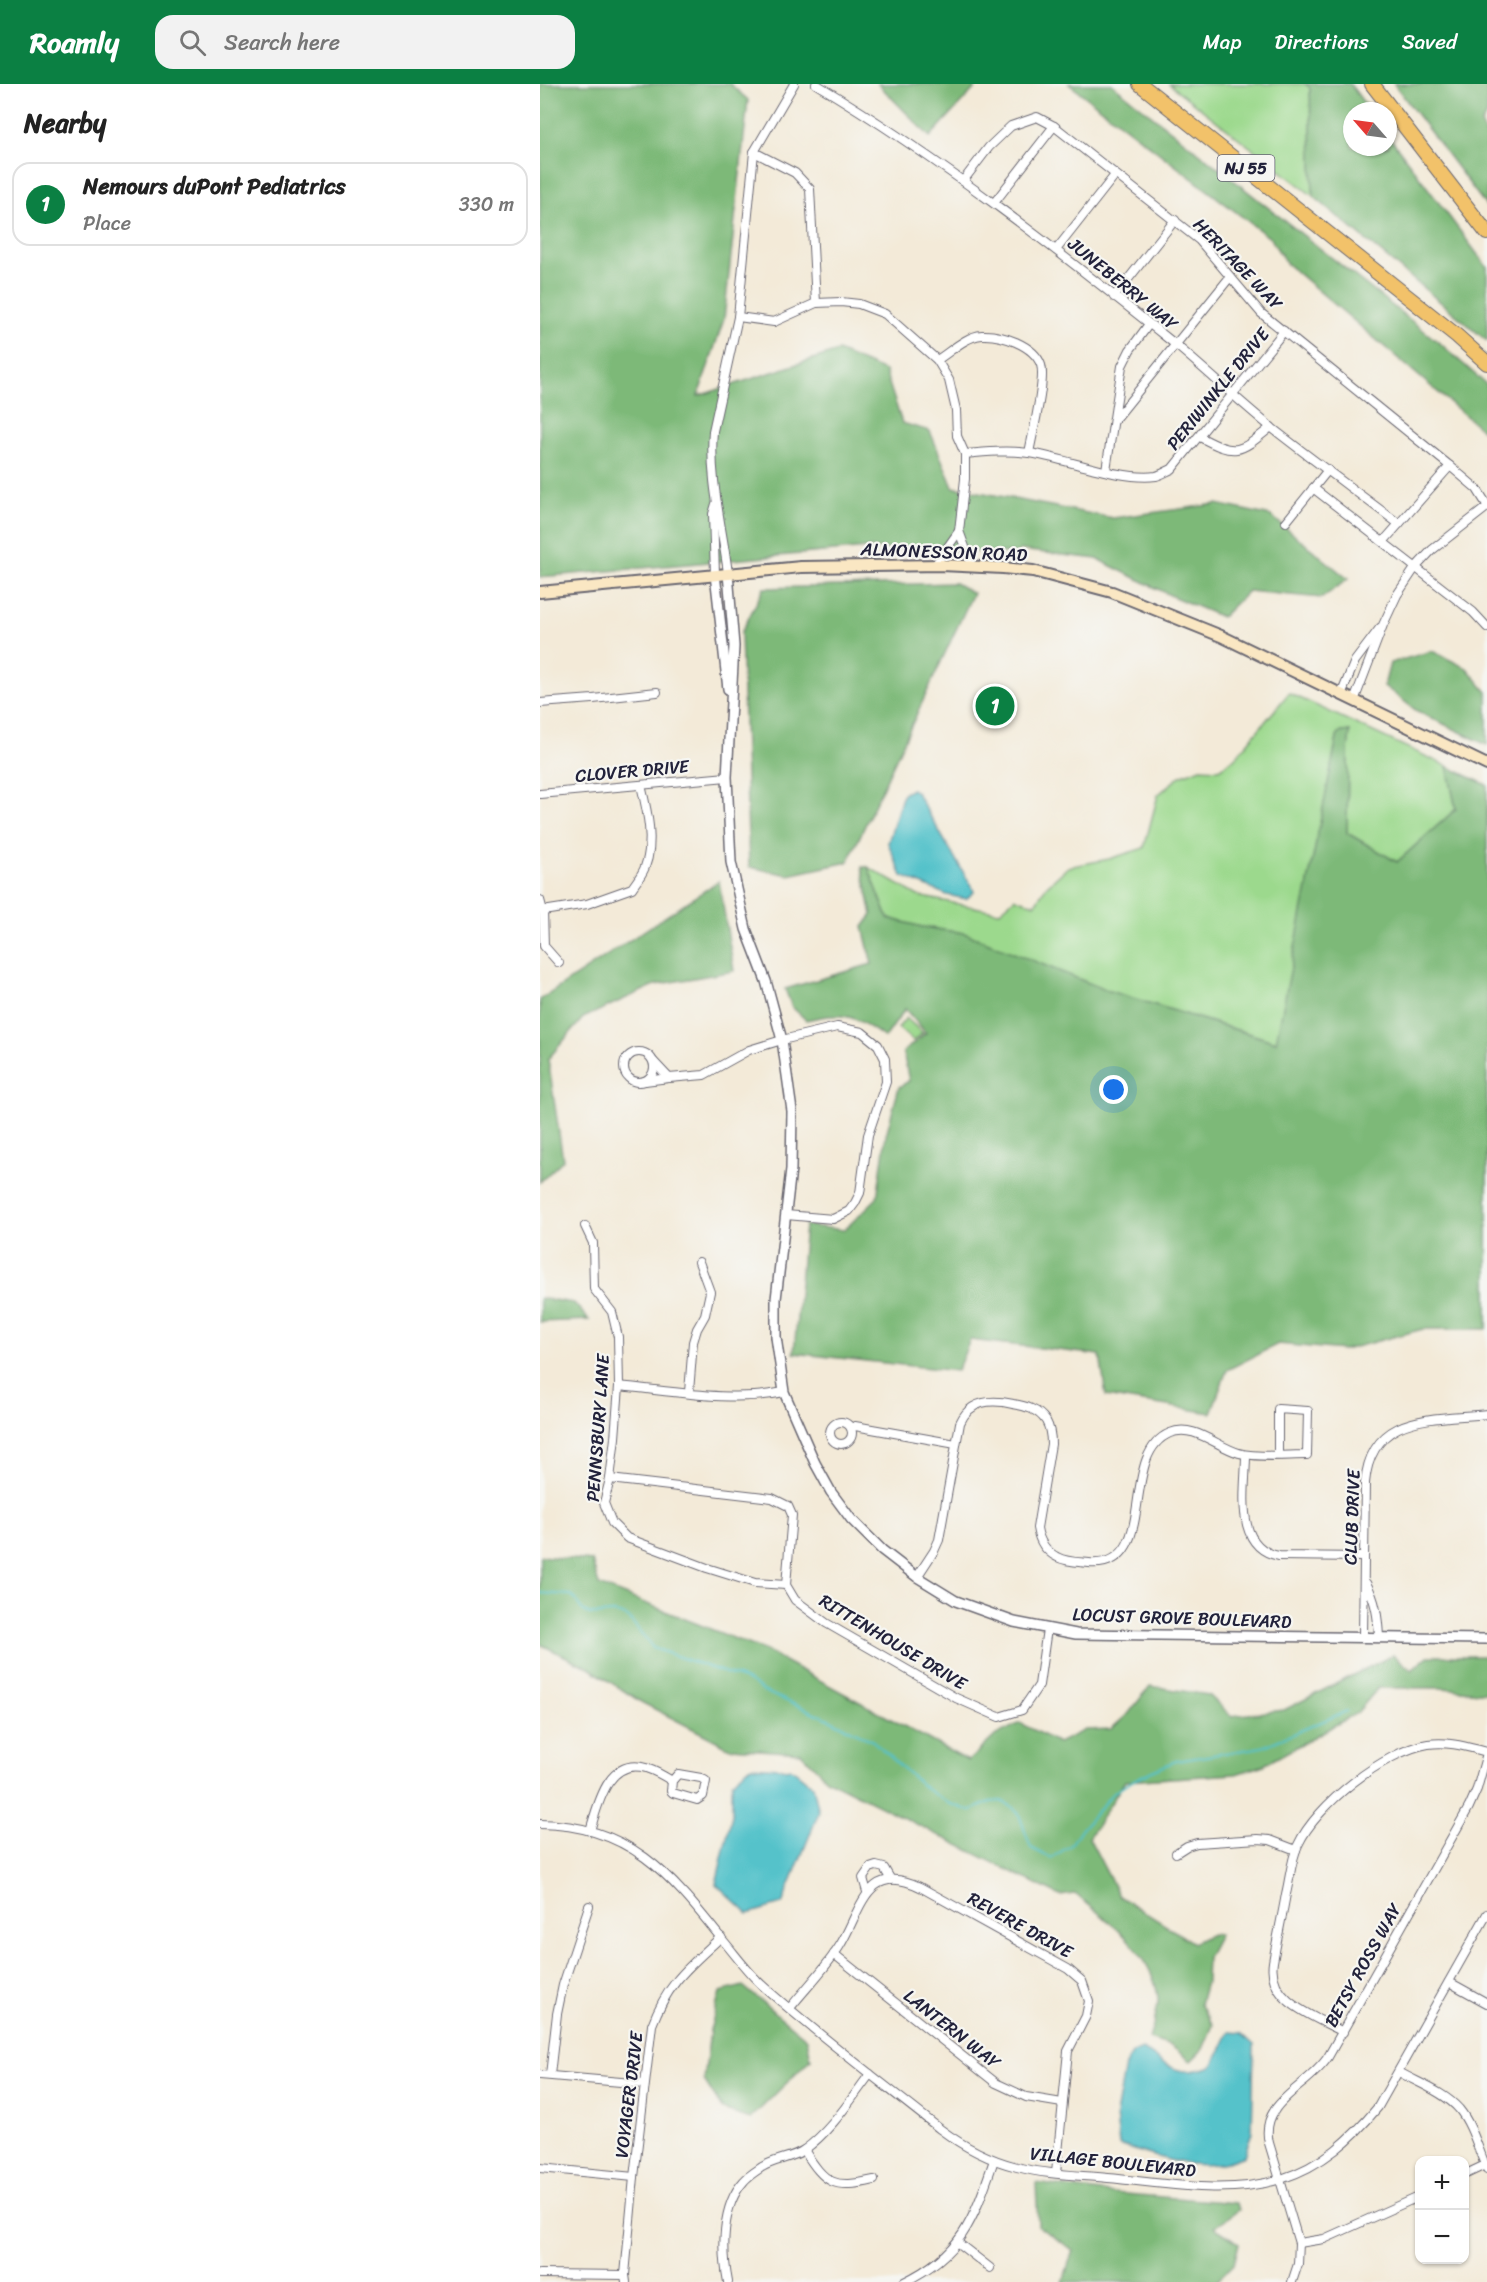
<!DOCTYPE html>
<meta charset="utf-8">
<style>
:root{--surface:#fff;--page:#f2f2f2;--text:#222;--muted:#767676;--line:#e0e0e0;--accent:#0b8043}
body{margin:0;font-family:Sriracha,sans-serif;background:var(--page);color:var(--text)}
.controls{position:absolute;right:18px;bottom:18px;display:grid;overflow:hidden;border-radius:12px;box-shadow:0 2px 4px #0004}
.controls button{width:54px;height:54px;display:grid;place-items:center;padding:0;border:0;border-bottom:2px solid var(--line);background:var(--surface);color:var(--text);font:30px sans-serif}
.compass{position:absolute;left:803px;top:18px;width:54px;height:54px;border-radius:50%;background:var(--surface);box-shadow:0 2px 4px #0004;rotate:298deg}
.you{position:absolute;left:574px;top:1006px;width:21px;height:21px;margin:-15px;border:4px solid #fff;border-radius:50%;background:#1a73e8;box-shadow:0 0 0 9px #1a73e833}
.badge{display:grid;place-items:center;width:39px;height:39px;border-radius:50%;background:var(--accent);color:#fff;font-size:20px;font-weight:700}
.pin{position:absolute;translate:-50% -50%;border:3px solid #fff;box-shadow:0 2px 6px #0006}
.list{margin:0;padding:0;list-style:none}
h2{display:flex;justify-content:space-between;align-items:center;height:78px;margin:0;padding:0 24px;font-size:26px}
h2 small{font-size:20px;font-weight:400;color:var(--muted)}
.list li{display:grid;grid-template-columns:39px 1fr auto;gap:18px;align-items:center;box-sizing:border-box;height:84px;margin:0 12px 12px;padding:0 12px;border:2px solid var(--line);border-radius:18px}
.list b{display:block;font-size:22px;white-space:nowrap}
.list p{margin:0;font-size:20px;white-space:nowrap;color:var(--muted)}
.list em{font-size:20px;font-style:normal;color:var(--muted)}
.icon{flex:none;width:33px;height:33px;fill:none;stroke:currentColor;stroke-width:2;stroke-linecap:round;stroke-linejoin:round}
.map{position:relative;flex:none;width:947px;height:2198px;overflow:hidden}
header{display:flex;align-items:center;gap:36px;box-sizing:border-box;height:84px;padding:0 30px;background:var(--accent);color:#fff}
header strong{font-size:28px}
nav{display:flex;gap:33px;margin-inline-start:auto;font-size:21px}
.search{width:420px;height:54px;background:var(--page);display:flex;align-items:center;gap:15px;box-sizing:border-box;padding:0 21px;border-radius:18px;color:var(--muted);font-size:22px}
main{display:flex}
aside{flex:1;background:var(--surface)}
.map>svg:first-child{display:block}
.green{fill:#9cd98d;stroke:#5f7e64;stroke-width:1.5}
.forest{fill:#7db978;stroke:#506e5a;stroke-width:1.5}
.water{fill:#54c2ca;stroke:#3b7282;stroke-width:1.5}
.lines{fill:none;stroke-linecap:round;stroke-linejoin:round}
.stream{stroke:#54c2ca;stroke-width:2}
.minor-casing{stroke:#6b6872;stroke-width:10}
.tertiary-casing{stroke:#6b6872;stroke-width:12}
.secondary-casing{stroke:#6b6872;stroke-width:14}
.motorway-casing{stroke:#6b6872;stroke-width:16}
.minor{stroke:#fff;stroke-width:8}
.tertiary{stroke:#fff;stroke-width:9}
.secondary{stroke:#fae7c3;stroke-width:10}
.motorway{stroke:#f2c26a;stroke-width:14}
.labels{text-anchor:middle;stroke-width:4.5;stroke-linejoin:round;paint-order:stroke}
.shield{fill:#f6f6f2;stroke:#626272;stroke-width:1.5}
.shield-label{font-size:16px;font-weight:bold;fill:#22223b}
.street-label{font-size:18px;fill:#22223b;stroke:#f6f6f2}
</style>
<header>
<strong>Roamly</strong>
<div class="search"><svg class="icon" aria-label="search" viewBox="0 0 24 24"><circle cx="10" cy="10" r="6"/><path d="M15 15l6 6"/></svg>Search here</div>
<nav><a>Map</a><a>Directions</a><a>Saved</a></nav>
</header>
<main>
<aside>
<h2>Nearby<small></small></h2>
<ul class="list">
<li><span class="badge">1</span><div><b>Nemours duPont Pediatrics</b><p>Place</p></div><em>330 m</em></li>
</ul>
</aside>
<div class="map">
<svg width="947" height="2198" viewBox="0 0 947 2198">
<rect width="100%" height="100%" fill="#f6f6f2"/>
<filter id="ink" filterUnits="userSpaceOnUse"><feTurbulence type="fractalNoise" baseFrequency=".0167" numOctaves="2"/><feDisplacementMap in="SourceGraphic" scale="12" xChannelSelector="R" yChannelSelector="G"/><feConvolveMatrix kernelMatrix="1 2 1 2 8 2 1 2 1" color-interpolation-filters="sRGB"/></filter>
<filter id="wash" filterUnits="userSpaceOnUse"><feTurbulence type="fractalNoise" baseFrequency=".008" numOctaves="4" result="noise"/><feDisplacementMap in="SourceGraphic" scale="24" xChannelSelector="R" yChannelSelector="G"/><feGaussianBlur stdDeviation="1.35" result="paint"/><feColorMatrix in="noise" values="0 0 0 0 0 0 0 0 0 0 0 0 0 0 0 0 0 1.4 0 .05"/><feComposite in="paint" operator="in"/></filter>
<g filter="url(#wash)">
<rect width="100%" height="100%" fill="#f3ead8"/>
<g class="green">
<polygon points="629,0 765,0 770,3 773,112"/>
<polygon points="749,609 907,682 916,725 857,778 807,749 808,666 810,647 798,649 737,958 566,906 424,849 382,843 348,834 328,783 378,812 459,828 475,814 495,820 506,803 528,783 569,775 604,764 618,711 640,692 660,684 679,685 695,674"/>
<polygon points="366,934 383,949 373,957 358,944"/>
</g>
<g class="forest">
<polygon points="0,0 190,0 208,16 184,235 158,312 298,267 345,287 362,339 390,347 413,403 573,434 677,420 731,432 808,495 782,514 708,507 682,533 634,513 557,475 480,466 476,469 328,464 0,493"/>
<polygon points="338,0 432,0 435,4 390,53"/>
<polygon points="529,0 572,0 902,261 947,301 947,350 746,179 731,155"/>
<polygon points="765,0 810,0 830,27 812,27 812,63 848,63 848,51 947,183 947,257 773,112 770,4"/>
<polygon points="854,0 947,0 947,30 941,40 947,52 947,123"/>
<polygon points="415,499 433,509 308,778 249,791 209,783 201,549 224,504"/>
<polygon points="892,567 927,584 947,608 947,661 877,627 844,602 850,579"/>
<path d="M 810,647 L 808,666 L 807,749 L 857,778 L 916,725 L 907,682 L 947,701 L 947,1245 L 883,1245 L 804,1266 L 738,1260 L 687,1286 L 671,1329 L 566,1312 L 560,1271 L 430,1256 L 417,1287 L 254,1269 L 265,1141 L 304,1146 L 337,1114 L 346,1051 L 359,1003 L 369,997 L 363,968 L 386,949 L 365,925 L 345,954 C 315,931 304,927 266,936 L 252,923 L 245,905 L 332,880 L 323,843 L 332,831 L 322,783 L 328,783 L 348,834 L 382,843 L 424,849 L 566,906 L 736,958 L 798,649 Z"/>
<polygon points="179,797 194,887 115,901 43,934 8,975 23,1076 0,1098 0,916"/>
<polygon points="0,1214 34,1219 49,1236 0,1238"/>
<path d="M 0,1472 L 52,1477 L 59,1501 L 226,1567 L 428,1677 L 456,1651 L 480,1639 L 518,1659 L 545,1646 L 571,1645 L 589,1629 L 610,1602 L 669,1611 L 691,1632 L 744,1626 L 853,1571 L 872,1586 L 888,1572 L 947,1572 L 947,1609 L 903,1604 L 838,1604 L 817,1629 L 724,1681 L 696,1690 L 585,1697 L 549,1754 L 579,1812 L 653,1859 L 672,1850 L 679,1851 L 667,1874 L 666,1898 L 660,1920 L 673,1941 L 663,1965 L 651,1977 L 631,1962 L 609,1955 C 612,1943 619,1926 618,1914 C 612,1867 569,1837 535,1810 L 520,1812 L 286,1695 L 261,1669 L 190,1664 L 101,1618 L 49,1584 L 0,1560 Z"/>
<polygon points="203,1902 267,1955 271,1975 210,2035 183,2026 164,1996 170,1947 180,1908"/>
<polygon points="496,2099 561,2108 697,2119 699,2126 674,2143 699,2159 694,2180 676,2198 523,2198 533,2166 498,2142"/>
</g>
<g class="water">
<polygon points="372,705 376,708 432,803 434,808 426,815 407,811 362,792 348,759 363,710"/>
<polygon points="211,1682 252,1685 273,1702 279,1728 242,1820 208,1830 176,1800 192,1731 192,1698"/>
<path d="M 689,1948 L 701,1949 L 714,1961 L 712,2048 L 704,2072 C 696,2075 689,2078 681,2079 C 650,2086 608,2070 579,2061 L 576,2031 L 585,1981 L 593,1969 L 602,1965 C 630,1983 638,1994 672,1982 Z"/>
</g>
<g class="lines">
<path class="stream" d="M 0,1509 L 31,1511 C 39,1516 38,1526 47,1529 C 61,1534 71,1523 89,1534 L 113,1564 L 209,1597 L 223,1607 L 291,1636 L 333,1657 L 385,1704 L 408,1719 L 430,1727 L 450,1718 L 461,1717 L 471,1722 L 478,1728 L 491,1764 L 511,1774 L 530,1762 L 541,1746 L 571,1711 L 590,1698 L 612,1687 L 636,1677 L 722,1663 L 807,1627"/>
</g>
</g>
<g filter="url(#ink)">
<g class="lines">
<g class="minor-casing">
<g id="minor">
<path d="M 276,0 C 403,76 520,168 636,261 C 668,288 699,317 732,344 C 774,377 817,408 859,440"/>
<polyline points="214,68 255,89 270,105 276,219"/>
<polyline points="423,97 449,63 471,42 497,33 514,42 659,156 721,229 910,382 937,405 947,421"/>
<polyline points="454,119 514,42"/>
<polyline points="516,166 575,91"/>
<polyline points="574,213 635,136"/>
<polyline points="198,233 234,238 276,219 301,218 319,220 345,230 397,276 409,296 416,326 417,352 425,370 425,395 419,447 432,482"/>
<path d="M 397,276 C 410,268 426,252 442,251 C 461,250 494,261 501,281 C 506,296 492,352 489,369"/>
<polyline points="574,337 690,193"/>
<path d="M 660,353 C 697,373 700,368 731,343"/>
<path d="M 425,370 C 446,368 468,366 489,369 C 525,374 581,397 616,392 C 621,391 627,387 632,385 L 744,247"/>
<polyline points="566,386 582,282 590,266 609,240"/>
<polyline points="773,404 933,528 947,543"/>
<polyline points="746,438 788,386"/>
<polyline points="843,458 910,382"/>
<polyline points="395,481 419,447"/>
<path d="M 188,489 C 182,442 169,394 173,347 L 198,233 L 214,68 L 254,0"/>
<polyline points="175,490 173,430 176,420"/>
<polyline points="801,611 815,577 840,544"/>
<polyline points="814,617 843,541 857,511 875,484 892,466 947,423"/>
<polyline points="0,619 53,615 117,608"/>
<polyline points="0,710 187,693"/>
<polyline points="0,816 3,827 4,862 19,879"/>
<path d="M 3,827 L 47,820 L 92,804 C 96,798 102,791 105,783 C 115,758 107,726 101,701"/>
<circle cx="99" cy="983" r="15"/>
<polyline points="129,994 164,991 209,966 242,956 297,943 322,948 338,961 345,975 346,998 328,1051 320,1109 315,1119 309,1127 293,1135 246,1131"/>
<polyline points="105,997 129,994 113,977"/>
<polyline points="45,1142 53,1159 54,1205 72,1228 78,1253 79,1302 75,1354 70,1395 64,1419 72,1439 87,1454 167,1484 215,1499 246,1501"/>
<path d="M 79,1302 C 132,1307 193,1319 244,1308"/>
<polyline points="149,1308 153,1258 157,1245 165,1231 170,1208 159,1178"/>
<circle cx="301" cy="1349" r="11"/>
<polyline points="311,1344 315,1342 416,1360"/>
<path d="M 706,1371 C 706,1406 693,1463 739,1472 L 824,1473"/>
<polyline points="70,1395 232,1414 248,1422 252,1431 246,1501 255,1516 286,1539 416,1614 459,1633 482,1626 499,1601 507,1545"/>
<path d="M 377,1493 L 394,1467 L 399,1456 L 420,1339 C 430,1316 451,1315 473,1320 C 485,1322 498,1325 506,1337 C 510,1344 511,1352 511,1360 L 497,1444 C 499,1456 505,1467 517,1473 C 526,1478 538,1478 549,1479 C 621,1485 577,1371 630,1349 C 654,1339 677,1363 699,1369 C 718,1374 747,1371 767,1371 L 768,1327 L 738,1325 L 738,1370"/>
<path d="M 826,1499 C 836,1517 838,1533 839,1553"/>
<path d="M 823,1553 L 825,1399 C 831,1328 893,1336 947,1330"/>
<path d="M 0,1740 C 89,1741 130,1790 181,1854 C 195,1870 207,1888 223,1902 C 279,1952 341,1998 400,2045 C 424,2063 449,2076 477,2083 C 507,2091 538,2091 568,2094 C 625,2099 685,2112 741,2095 C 782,2082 812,2055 838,2023 L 947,1830"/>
<path d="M 50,1747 C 58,1720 68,1673 106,1684 C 115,1687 124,1692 132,1697 L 138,1690 L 161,1694 L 166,1697 L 163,1712 L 157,1716 L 133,1709 L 131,1707 L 132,1697"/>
<polyline points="636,1769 647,1762 657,1759 718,1755 730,1756 756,1766"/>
<polyline points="327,1808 323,1794 330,1784 336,1782 344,1784 351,1796"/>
<polyline points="294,1870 456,1999 486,2013 522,2019"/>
<polyline points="909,1898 947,1919"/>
<path d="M 250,1924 C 266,1904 285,1885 299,1863 C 321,1829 325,1776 380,1803 L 528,1885 L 542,1897 L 549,1917 L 546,1932 L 528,1967 L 516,2089"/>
<path d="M 803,1948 C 774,1932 727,1918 733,1878 C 737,1855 742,1833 746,1810 C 750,1794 751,1776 758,1761 C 776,1721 845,1667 888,1660 C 909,1657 927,1663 947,1668"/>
<path d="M 859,1988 C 878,1999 904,2008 919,2025 C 933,2042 938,2066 947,2085"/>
<polyline points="0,1991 104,2000"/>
<polyline points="10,1991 17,1930 23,1901 49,1822"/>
<path d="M 264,2066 C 286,2101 294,2105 334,2096"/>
<polyline points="0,2084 94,2093"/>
<polyline points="924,2091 945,2081"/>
<polyline points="418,2159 450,2184"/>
<polyline points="759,2159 784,2155 880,2112"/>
<polyline points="0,2190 85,2191"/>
<path d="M 86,2198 L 85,2191 L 94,2093 L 112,1941 C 128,1898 149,1883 181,1853"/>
<path d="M 188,2198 C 182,2167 181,2122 204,2097 C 208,2092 216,2087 222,2083 C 235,2075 252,2074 264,2066 C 291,2047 311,2015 330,1990"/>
<path d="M 364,2198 C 423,2170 434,2134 454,2076"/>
<path d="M 752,2198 L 758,2180 L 759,2159 L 729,2059 C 719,2017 768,2004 788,1973 L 929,1723 L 937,1705 L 947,1669"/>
</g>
</g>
<g class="tertiary-casing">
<g id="tertiary">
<polyline points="188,489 194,562 187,693 191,778 206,845 226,897 242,956 252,1027 251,1085 236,1215 236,1253 244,1308 275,1379 291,1408 311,1435 342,1466 377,1493 416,1517 474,1538 536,1550 947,1555"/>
<polyline points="175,490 188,605"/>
</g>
</g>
<g class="secondary-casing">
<polyline id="secondary" points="0,508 261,483 402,481 463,484 493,487 572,508 681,552 947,681"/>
</g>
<g class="motorway-casing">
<g id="motorway">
<polyline points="600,0 917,252 947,279"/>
<polyline points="832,0 947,149"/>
</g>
</g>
<use href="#minor" class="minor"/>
<use href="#tertiary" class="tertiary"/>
<use href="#secondary" class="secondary"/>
<use href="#motorway" class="motorway"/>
</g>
</g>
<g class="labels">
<rect class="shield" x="677.5" y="71" width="57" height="26" rx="4.5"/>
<g class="shield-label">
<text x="706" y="90">NJ 55</text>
</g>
<g class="street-label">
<text transform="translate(698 180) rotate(46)" y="6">HERITAGE WAY</text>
<text transform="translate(583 200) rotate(39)" y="6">JUNEBERRY WAY</text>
<text transform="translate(678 305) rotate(-51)" y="6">PERIWINKLE DRIVE</text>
<text transform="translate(404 468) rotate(2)" y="6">ALMONESSON ROAD</text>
<text transform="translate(92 687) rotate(-5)" y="6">CLOVER DRIVE</text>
<text transform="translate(58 1344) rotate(-86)" y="6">PENNSBURY LANE</text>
<text transform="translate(812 1433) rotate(-88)" y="6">CLUB DRIVE</text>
<text transform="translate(642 1534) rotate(2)" y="6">LOCUST GROVE BOULEVARD</text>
<text transform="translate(353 1558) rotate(31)" y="6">RITTENHOUSE DRIVE</text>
<text transform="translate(480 1841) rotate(29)" y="6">REVERE DRIVE</text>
<text transform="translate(823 1881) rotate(-61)" y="6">BETSY ROSS WAY</text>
<text transform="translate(412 1945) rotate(38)" y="6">LANTERN WAY</text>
<text transform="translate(89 2011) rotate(-83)" y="6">VOYAGER DRIVE</text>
<text transform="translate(573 2078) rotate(6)" y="6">VILLAGE BOULEVARD</text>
</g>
</g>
</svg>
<div class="controls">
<button>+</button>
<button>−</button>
</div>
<svg class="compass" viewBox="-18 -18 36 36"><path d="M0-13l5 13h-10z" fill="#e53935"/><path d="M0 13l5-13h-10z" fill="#767676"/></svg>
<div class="you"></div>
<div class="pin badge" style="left:455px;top:622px">1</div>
</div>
</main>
